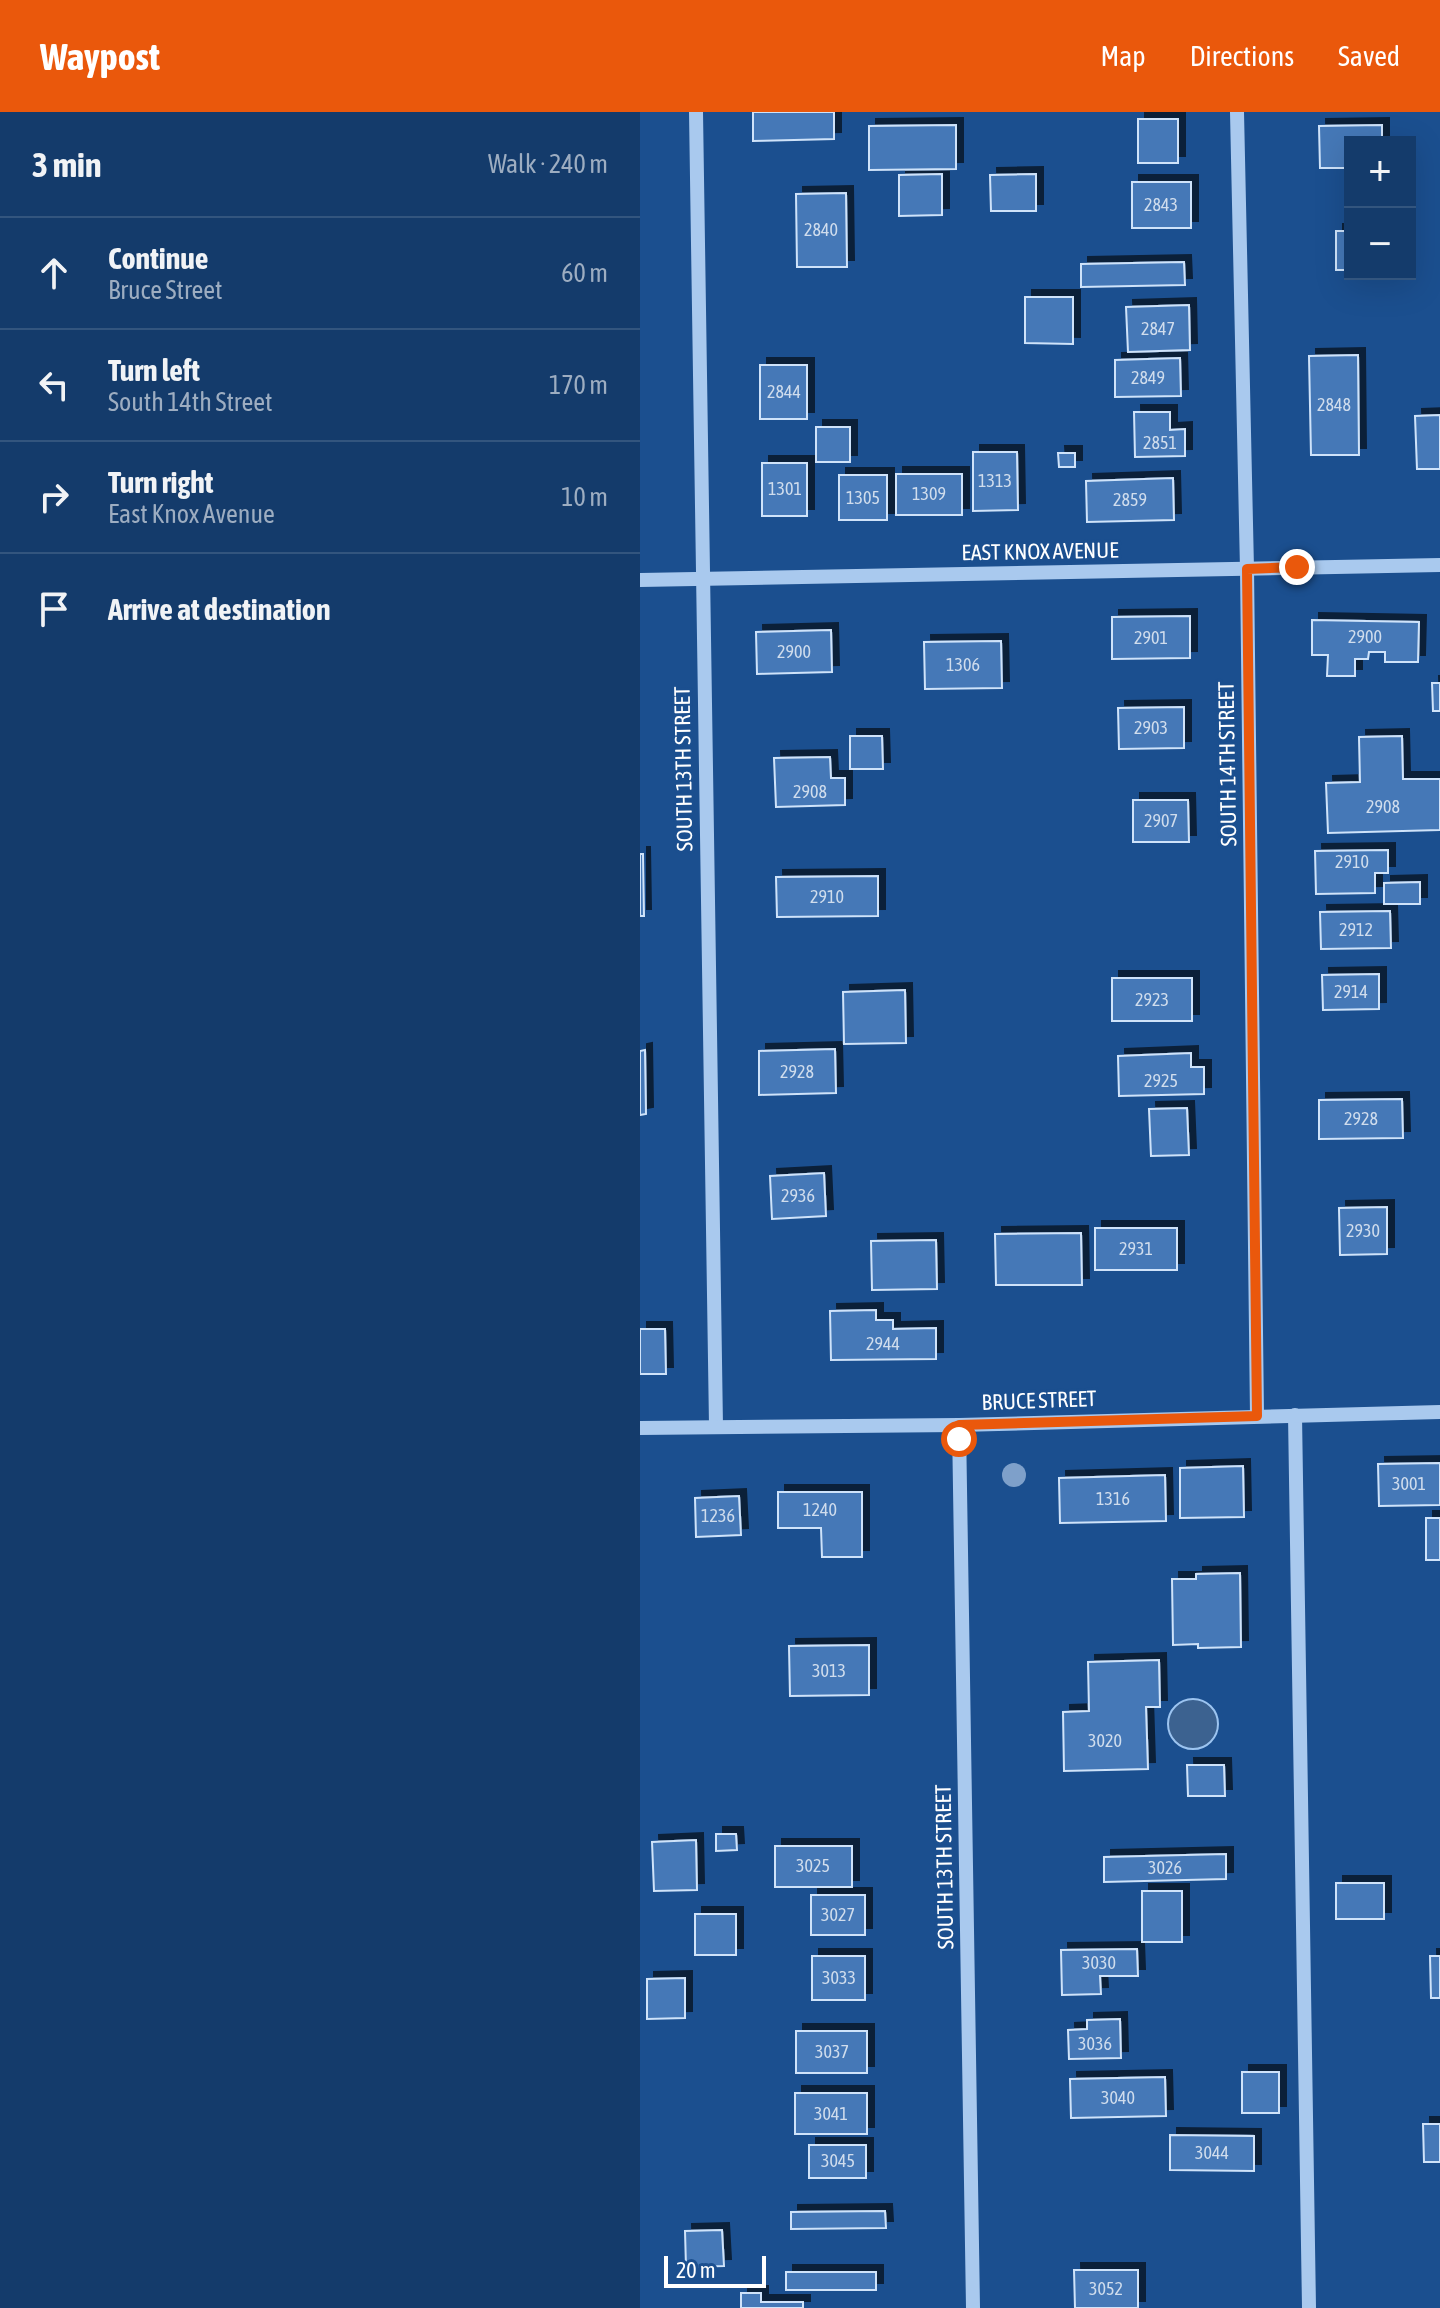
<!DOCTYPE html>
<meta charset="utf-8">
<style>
:root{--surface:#143b6b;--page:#214673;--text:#f1f3f6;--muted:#9dadc1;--line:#33557e;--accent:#ea580c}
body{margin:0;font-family:"Asap Condensed",sans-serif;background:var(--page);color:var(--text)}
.controls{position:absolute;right:24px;top:24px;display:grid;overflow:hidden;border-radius:0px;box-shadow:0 8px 32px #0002}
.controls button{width:72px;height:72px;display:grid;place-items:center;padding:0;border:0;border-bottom:2px solid var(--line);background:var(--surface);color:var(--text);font:40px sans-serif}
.scale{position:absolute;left:24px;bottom:20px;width:102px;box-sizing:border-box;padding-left:8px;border:4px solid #fff;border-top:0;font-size:22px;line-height:28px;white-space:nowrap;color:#fff;-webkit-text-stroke:6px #1b4f8f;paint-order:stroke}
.stop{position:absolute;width:24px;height:24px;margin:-18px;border:6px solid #ea580c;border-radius:50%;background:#fff}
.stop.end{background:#ea580c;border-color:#fff;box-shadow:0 2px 8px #0008}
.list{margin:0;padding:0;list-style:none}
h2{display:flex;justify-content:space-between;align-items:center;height:104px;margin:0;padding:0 32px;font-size:34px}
h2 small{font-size:26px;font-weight:400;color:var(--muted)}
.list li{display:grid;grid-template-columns:52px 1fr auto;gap:24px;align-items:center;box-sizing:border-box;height:112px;padding:0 32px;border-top:2px solid var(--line)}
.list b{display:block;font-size:30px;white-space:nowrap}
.list p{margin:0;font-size:26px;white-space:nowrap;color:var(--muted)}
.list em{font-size:26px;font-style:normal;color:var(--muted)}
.icon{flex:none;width:44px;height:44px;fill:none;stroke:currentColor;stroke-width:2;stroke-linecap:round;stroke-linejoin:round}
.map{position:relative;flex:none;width:800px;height:2196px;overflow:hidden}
header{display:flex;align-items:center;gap:48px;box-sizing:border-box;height:112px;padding:0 40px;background:var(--accent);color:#fff}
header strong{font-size:38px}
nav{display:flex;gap:44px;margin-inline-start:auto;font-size:28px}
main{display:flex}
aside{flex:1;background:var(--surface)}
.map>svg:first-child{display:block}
.water{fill:#3c6290;stroke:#9cc4f0;stroke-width:2}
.building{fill:#4478b7;stroke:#cfe3fa;stroke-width:2;filter:url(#shadow)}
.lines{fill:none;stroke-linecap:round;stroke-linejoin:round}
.minor{stroke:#a9c9ee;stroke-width:14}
.tree{fill:#7ea0ca}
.route{stroke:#ea580c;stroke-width:10}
.labels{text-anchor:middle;stroke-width:6;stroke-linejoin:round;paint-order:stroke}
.number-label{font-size:18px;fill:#d0dded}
.street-label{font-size:22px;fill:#fff;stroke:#1b4f8f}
</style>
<header>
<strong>Waypost</strong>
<nav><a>Map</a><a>Directions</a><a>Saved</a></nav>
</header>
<main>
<aside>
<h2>3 min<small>Walk · 240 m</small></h2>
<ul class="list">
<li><svg class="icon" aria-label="ahead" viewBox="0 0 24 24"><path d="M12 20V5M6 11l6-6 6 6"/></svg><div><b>Continue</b><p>Bruce Street</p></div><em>60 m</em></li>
<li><svg class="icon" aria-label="left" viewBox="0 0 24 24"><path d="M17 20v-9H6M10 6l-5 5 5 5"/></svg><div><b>Turn left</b><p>South 14th Street</p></div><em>170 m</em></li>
<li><svg class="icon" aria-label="right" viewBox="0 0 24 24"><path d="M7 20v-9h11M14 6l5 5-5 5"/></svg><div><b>Turn right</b><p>East Knox Avenue</p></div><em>10 m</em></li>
<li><svg class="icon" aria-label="arrive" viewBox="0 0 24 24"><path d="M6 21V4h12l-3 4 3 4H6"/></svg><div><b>Arrive at destination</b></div></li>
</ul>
</aside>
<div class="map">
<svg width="800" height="2196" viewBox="0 0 800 2196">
<defs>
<filter id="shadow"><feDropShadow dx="7" dy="-7" stdDeviation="0" flood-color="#0009"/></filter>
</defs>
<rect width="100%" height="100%" fill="#1b4f8f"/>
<circle class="water" cx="553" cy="1612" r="25"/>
<g class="building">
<polygon points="113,0 194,0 194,27 113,29"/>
<rect x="498" y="7" width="40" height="44"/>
<polygon points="316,13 316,57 229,58 229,14"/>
<polygon points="742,13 742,30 710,30 710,56 680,56 679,14"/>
<polygon points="302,62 302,103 259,104 259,63"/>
<polygon points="396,62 396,99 351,99 350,63"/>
<rect x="492" y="70" width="59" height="46"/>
<polygon points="206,81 207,155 157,155 156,82"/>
<rect x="696" y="119" width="14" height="39"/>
<polygon points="544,150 545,173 441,175 441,152"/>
<polygon points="385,185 433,185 433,232 385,231"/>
<polygon points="549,193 550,238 488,240 486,195"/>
<polygon points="718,243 719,343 671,343 669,244"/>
<polygon points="540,246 541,284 475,285 475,248"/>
<rect x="120" y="253" width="47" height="54"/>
<polygon points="494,300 530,300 530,318 545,317 545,344 495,345"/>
<polygon points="800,303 800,357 777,357 775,304"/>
<rect x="176" y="315" width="34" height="35"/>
<polygon points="333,340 377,340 378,398 333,399"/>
<polygon points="418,341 435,341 435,355 419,355"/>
<rect x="122" y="351" width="45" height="53"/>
<rect x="256" y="362" width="66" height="41"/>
<rect x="199" y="363" width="48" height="45"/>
<polygon points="533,366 534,408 447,410 446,369"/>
<polygon points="550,504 550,546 472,547 472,505"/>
<polygon points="672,508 779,510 778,550 745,550 745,540 729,540 728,547 715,547 715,564 687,564 688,543 672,543"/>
<polygon points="191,518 192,560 117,562 116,520"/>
<polygon points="361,529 362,576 285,577 284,530"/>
<polygon points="792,571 800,571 800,599 793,599"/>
<polygon points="544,595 544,636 479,637 478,596"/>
<polygon points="210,624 242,624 243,657 210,657"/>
<polygon points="762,624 763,667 800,667 800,718 688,721 686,671 720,670 719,625"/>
<polygon points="190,645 191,666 205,666 205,693 136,695 134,646"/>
<polygon points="493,688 548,688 549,730 493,730"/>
<polygon points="748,738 748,761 735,761 735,781 676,782 675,739"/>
<polygon points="0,742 3,742 4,804 0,804"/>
<polygon points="238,764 238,804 137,805 136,765"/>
<polygon points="780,770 780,792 744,792 744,771"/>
<polygon points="750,799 751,836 681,837 680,800"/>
<polygon points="739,862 739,897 683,898 682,863"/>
<rect x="472" y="866" width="80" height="43"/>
<polygon points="265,878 266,931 204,932 203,880"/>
<polygon points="195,937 196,981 119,983 119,939"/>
<polygon points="5,938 6,1002 0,1003 0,939"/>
<polygon points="551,941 551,955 564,955 564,982 479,984 478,944"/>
<polygon points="762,987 763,1026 679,1027 679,988"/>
<polygon points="547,996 549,1043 511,1044 509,997"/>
<polygon points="184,1061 186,1104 132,1107 130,1064"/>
<polygon points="747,1095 747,1142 700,1143 699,1096"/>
<rect x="455" y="1116" width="82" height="42"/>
<polygon points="441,1121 442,1173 356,1173 355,1122"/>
<polygon points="296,1128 297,1177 232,1178 231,1129"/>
<polygon points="236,1198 236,1208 253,1208 253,1217 296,1216 296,1247 191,1248 190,1199"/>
<polygon points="0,1217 25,1217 26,1262 0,1262"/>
<polygon points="800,1351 800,1393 739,1394 738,1352"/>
<polygon points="603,1354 604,1405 540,1406 540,1356"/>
<polygon points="525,1363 526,1409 420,1411 419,1366"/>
<polygon points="138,1380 222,1380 222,1445 182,1445 181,1416 138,1416"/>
<polygon points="99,1384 101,1423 56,1425 55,1386"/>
<rect x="786" y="1406" width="14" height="42"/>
<polygon points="600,1461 601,1535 558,1536 558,1532 533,1533 532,1467 556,1467 556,1462"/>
<polygon points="229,1533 229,1583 150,1584 149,1534"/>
<polygon points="519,1548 520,1595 506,1595 508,1657 424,1659 423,1600 449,1599 448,1550"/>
<polygon points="547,1653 584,1653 585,1684 548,1684"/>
<polygon points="76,1722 96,1722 97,1738 76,1739"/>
<polygon points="56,1728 57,1778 14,1779 12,1730"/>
<rect x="135" y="1734" width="77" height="41"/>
<polygon points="586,1742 586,1767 464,1770 464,1745"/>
<rect x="696" y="1771" width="48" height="36"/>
<rect x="502" y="1779" width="40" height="51"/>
<rect x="171" y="1783" width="54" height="40"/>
<rect x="55" y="1802" width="41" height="41"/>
<polygon points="497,1837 498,1864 460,1864 461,1882 422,1883 421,1838"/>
<rect x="172" y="1844" width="53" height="44"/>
<polygon points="790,1844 800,1844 800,1886 791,1886"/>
<polygon points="45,1866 45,1906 7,1907 7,1867"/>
<polygon points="480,1907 481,1946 429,1947 428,1918 447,1917 447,1908"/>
<rect x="156" y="1919" width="71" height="42"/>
<rect x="602" y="1960" width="37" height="41"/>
<polygon points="525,1965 526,2004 431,2006 430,1967"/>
<rect x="155" y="1981" width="72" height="41"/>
<polygon points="783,2012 800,2012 800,2050 784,2050"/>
<polygon points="530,2023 614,2024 614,2059 530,2058"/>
<rect x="169" y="2033" width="57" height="33"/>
<polygon points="245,2099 246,2116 151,2117 151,2100"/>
<polygon points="82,2118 84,2154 46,2155 45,2119"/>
<polygon points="434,2158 498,2158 498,2196 435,2196"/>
<rect x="146" y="2160" width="90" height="18"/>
<polygon points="101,2181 121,2181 121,2190 163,2190 163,2196 101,2196"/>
</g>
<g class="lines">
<g class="minor">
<polyline points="56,0 76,1314"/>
<polyline points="597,0 607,457 617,1304"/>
<polyline points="0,468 800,453"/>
<polyline points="655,1303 669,2196"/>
<polyline points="319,1313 333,2196"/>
<polyline points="0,1316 319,1313 800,1300"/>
</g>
</g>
<circle class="tree" cx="374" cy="1363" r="12"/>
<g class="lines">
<polyline class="route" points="319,1327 319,1313 617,1304 607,457 657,455"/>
</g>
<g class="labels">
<g class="number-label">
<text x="521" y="99">2843</text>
<text x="181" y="124">2840</text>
<text x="518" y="223">2847</text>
<text x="508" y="272">2849</text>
<text x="144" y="286">2844</text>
<text x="694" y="299">2848</text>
<text x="520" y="337">2851</text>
<text x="355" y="375">1313</text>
<text x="145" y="383">1301</text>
<text x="289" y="388">1309</text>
<text x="223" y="392">1305</text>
<text x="490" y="394">2859</text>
<text x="725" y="531">2900</text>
<text x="511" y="532">2901</text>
<text x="154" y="546">2900</text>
<text x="323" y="559">1306</text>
<text x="511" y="622">2903</text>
<text x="170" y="686">2908</text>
<text x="743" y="701">2908</text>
<text x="521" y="715">2907</text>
<text x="712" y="756">2910</text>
<text x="187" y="791">2910</text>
<text x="716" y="824">2912</text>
<text x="711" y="886">2914</text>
<text x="512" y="894">2923</text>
<text x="157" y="966">2928</text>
<text x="521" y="975">2925</text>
<text x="721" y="1013">2928</text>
<text x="158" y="1090">2936</text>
<text x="723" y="1125">2930</text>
<text x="496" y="1143">2931</text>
<text x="243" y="1238">2944</text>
<text x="769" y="1378">3001</text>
<text x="473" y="1393">1316</text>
<text x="180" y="1404">1240</text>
<text x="78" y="1410">1236</text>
<text x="189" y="1565">3013</text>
<text x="465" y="1635">3020</text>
<text x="173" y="1760">3025</text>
<text x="525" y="1762">3026</text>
<text x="198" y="1809">3027</text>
<text x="459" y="1857">3030</text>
<text x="199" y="1872">3033</text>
<text x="455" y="1938">3036</text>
<text x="192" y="1946">3037</text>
<text x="478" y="1992">3040</text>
<text x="191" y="2008">3041</text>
<text x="572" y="2047">3044</text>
<text x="198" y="2055">3045</text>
<text x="466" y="2183">3052</text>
</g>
<g class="street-label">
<text transform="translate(400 439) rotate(-1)" y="8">EAST KNOX AVENUE</text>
<text transform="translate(587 652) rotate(-91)" y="8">SOUTH 14TH STREET</text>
<text transform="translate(43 657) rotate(-91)" y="8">SOUTH 13TH STREET</text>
<text transform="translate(399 1288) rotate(-2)" y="8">BRUCE STREET</text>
<text transform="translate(304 1755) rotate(-91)" y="8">SOUTH 13TH STREET</text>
</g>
</g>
</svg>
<div class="controls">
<button>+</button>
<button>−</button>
</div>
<div class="scale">20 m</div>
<div class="stop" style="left:319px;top:1327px"></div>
<div class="stop end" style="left:657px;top:455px"></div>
</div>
</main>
